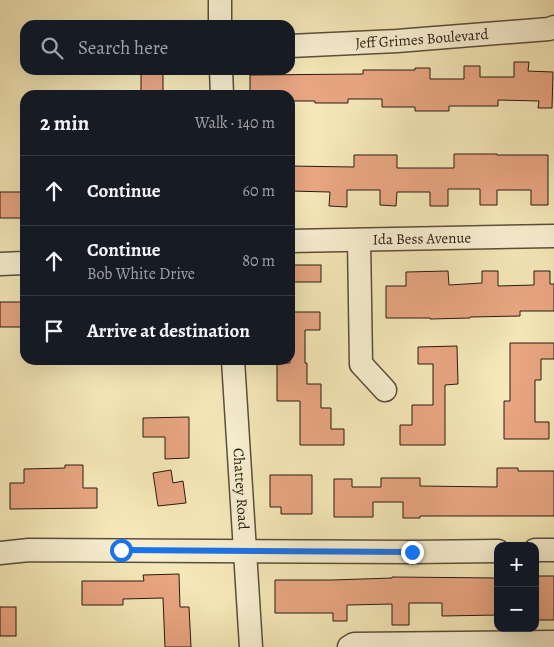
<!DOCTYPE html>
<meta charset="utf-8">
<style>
:root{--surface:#171b24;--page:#242831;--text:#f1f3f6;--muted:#9ea1a6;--line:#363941}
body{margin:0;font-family:Alegreya,serif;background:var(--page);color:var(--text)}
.controls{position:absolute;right:15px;bottom:15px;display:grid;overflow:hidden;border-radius:10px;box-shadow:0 5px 20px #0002}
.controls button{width:45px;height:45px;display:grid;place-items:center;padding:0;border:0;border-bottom:1px solid var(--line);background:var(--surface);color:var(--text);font:25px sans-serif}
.stop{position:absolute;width:15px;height:15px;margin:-11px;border:4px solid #1a73e8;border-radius:50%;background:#fff}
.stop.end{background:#1a73e8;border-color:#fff;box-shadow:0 1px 5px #0008}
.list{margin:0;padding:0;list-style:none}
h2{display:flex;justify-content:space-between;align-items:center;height:65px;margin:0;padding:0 20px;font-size:21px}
h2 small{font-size:16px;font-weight:400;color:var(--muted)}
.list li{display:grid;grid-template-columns:32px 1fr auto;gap:15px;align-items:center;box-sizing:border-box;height:70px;padding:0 20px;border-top:1px solid var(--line)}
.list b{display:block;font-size:19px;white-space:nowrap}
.list p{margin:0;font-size:16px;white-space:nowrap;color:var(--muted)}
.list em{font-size:16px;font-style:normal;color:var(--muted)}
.icon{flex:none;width:28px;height:28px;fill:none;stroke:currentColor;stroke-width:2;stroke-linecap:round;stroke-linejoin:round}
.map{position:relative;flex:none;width:554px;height:647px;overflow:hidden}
.search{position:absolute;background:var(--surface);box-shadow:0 5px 20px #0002;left:20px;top:20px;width:275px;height:55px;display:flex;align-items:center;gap:12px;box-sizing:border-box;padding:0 18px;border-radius:15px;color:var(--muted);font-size:19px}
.panel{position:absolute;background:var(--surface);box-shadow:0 5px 20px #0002;left:20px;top:90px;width:275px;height:275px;border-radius:15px}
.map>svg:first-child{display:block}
.building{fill:#e9a683;stroke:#281a12}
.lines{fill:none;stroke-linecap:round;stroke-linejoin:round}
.minor-casing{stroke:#5b4e3c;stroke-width:25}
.minor{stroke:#f8f0d1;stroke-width:22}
.route{stroke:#1a73e8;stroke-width:6}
.labels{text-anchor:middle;stroke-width:4;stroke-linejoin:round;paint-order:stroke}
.street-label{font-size:15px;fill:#281a12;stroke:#f8f0d1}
</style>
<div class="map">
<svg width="554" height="647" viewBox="0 0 554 647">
<rect width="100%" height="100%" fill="#f5e8b8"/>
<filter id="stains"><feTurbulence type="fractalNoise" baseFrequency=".004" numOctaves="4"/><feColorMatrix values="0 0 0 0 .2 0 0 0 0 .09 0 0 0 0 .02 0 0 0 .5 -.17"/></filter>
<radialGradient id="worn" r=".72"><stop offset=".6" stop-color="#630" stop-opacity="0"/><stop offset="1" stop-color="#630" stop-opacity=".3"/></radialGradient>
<g class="building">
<polygon points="514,62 529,62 528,71 553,72 552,108 538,108 539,101 498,100 498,106 449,106 449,111 415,111 415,107 382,107 382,99 348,99 348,103 315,103 315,101 290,101 290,95 250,95 250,75 363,74 363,70 415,70 415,68 430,68 430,79 464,79 464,66 480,66 480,77 514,77"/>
<rect x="141" y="70" width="22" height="24"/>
<polygon points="454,154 497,154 497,155 548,155 548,205 531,205 531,190 497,190 497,205 480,205 480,189 448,189 448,206 430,206 430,192 397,192 396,206 380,205 380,190 347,190 347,207 329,206 330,192 290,191 290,166 354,167 354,155 397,155 397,168 454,168"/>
<rect x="0" y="192" width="22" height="26"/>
<rect x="290" y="265" width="31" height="17"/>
<polygon points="448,271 449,285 482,283 482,271 498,271 498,286 534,285 534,271 550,271 550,284 554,284 554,311 520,311 520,316 470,317 470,318 430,319 430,318 386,318 386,286 406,286 406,272"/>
<rect x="0" y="302" width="25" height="25"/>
<polygon points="290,312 320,312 320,330 305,330 305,363 307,363 307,384 321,384 321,408 331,408 331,429 344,429 344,445 300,445 300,401 277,401 277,363 290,363"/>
<polygon points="510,343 554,343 554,359 541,359 541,380 535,380 535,422 549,422 549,439 504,439 504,401 510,401"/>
<polygon points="457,346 458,384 445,385 445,445 400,445 400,425 412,425 412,405 433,405 433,364 418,364 418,347"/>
<polygon points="189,417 189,458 165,459 165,437 143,437 143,418"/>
<polygon points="65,465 83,465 83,488 97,488 97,508 10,509 10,483 24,483 24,469 65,468"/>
<polygon points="497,468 518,468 518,471 554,471 554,516 420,516 420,518 403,518 403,502 373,502 373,517 334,517 334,479 352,479 352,487 381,487 381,478 420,478 420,486 497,487"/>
<polygon points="171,470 173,483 183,481 186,503 158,506 153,473"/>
<polygon points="270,475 312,475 312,514 281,514 281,507 270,507"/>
<polygon points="179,574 180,607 189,607 191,647 165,647 163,598 123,599 123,605 82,605 82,581 144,581 143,575"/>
<rect x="537" y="576" width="17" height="44"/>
<polygon points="392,577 498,578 498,615 442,616 442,603 409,603 409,625 392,625 392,604 347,605 347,621 333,621 333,613 275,613 275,580 332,580 392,578"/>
<rect x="0" y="607" width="16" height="29"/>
</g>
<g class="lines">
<g class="minor-casing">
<g id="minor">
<polyline points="220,0 220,25"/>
<path id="s1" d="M 290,46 L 397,41 L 549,29 L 554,27"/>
<polyline points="221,70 222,95"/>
<polyline points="359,240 361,364 385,390"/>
<path id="s2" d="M 290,241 L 554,236"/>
<polyline points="0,264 25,263"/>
<path id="s3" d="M 233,360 L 251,647"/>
<polyline points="535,550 554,550"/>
<polyline points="0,553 29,550 412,552 498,551"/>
<polyline points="349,647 354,644 554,642"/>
</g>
</g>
<use href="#minor" class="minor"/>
</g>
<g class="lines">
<polyline class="route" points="121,550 412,552"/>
</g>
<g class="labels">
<g class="street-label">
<text dy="5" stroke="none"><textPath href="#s1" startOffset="132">Jeff Grimes Boulevard</textPath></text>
<text dy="5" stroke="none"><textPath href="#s2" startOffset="132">Ida Bess Avenue</textPath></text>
<text dy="5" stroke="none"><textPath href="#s3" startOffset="129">Chattey Road</textPath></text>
</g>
</g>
<rect width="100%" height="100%" filter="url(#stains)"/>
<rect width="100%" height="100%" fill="url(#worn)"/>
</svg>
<div class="controls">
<button>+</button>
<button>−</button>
</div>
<div class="stop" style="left:121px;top:550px"></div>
<div class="stop end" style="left:412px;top:552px"></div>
<div class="search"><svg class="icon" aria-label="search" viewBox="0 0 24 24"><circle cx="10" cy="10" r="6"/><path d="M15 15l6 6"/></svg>Search here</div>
<section class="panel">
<h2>2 min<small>Walk · 140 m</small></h2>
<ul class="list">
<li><svg class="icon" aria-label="ahead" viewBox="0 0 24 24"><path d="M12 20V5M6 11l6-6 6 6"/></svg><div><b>Continue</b></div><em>60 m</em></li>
<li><svg class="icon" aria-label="ahead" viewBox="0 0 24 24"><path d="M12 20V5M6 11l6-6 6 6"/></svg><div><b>Continue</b><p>Bob White Drive</p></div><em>80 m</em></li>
<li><svg class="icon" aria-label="arrive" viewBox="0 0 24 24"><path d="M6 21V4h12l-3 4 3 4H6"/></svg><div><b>Arrive at destination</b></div></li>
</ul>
</section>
</div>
